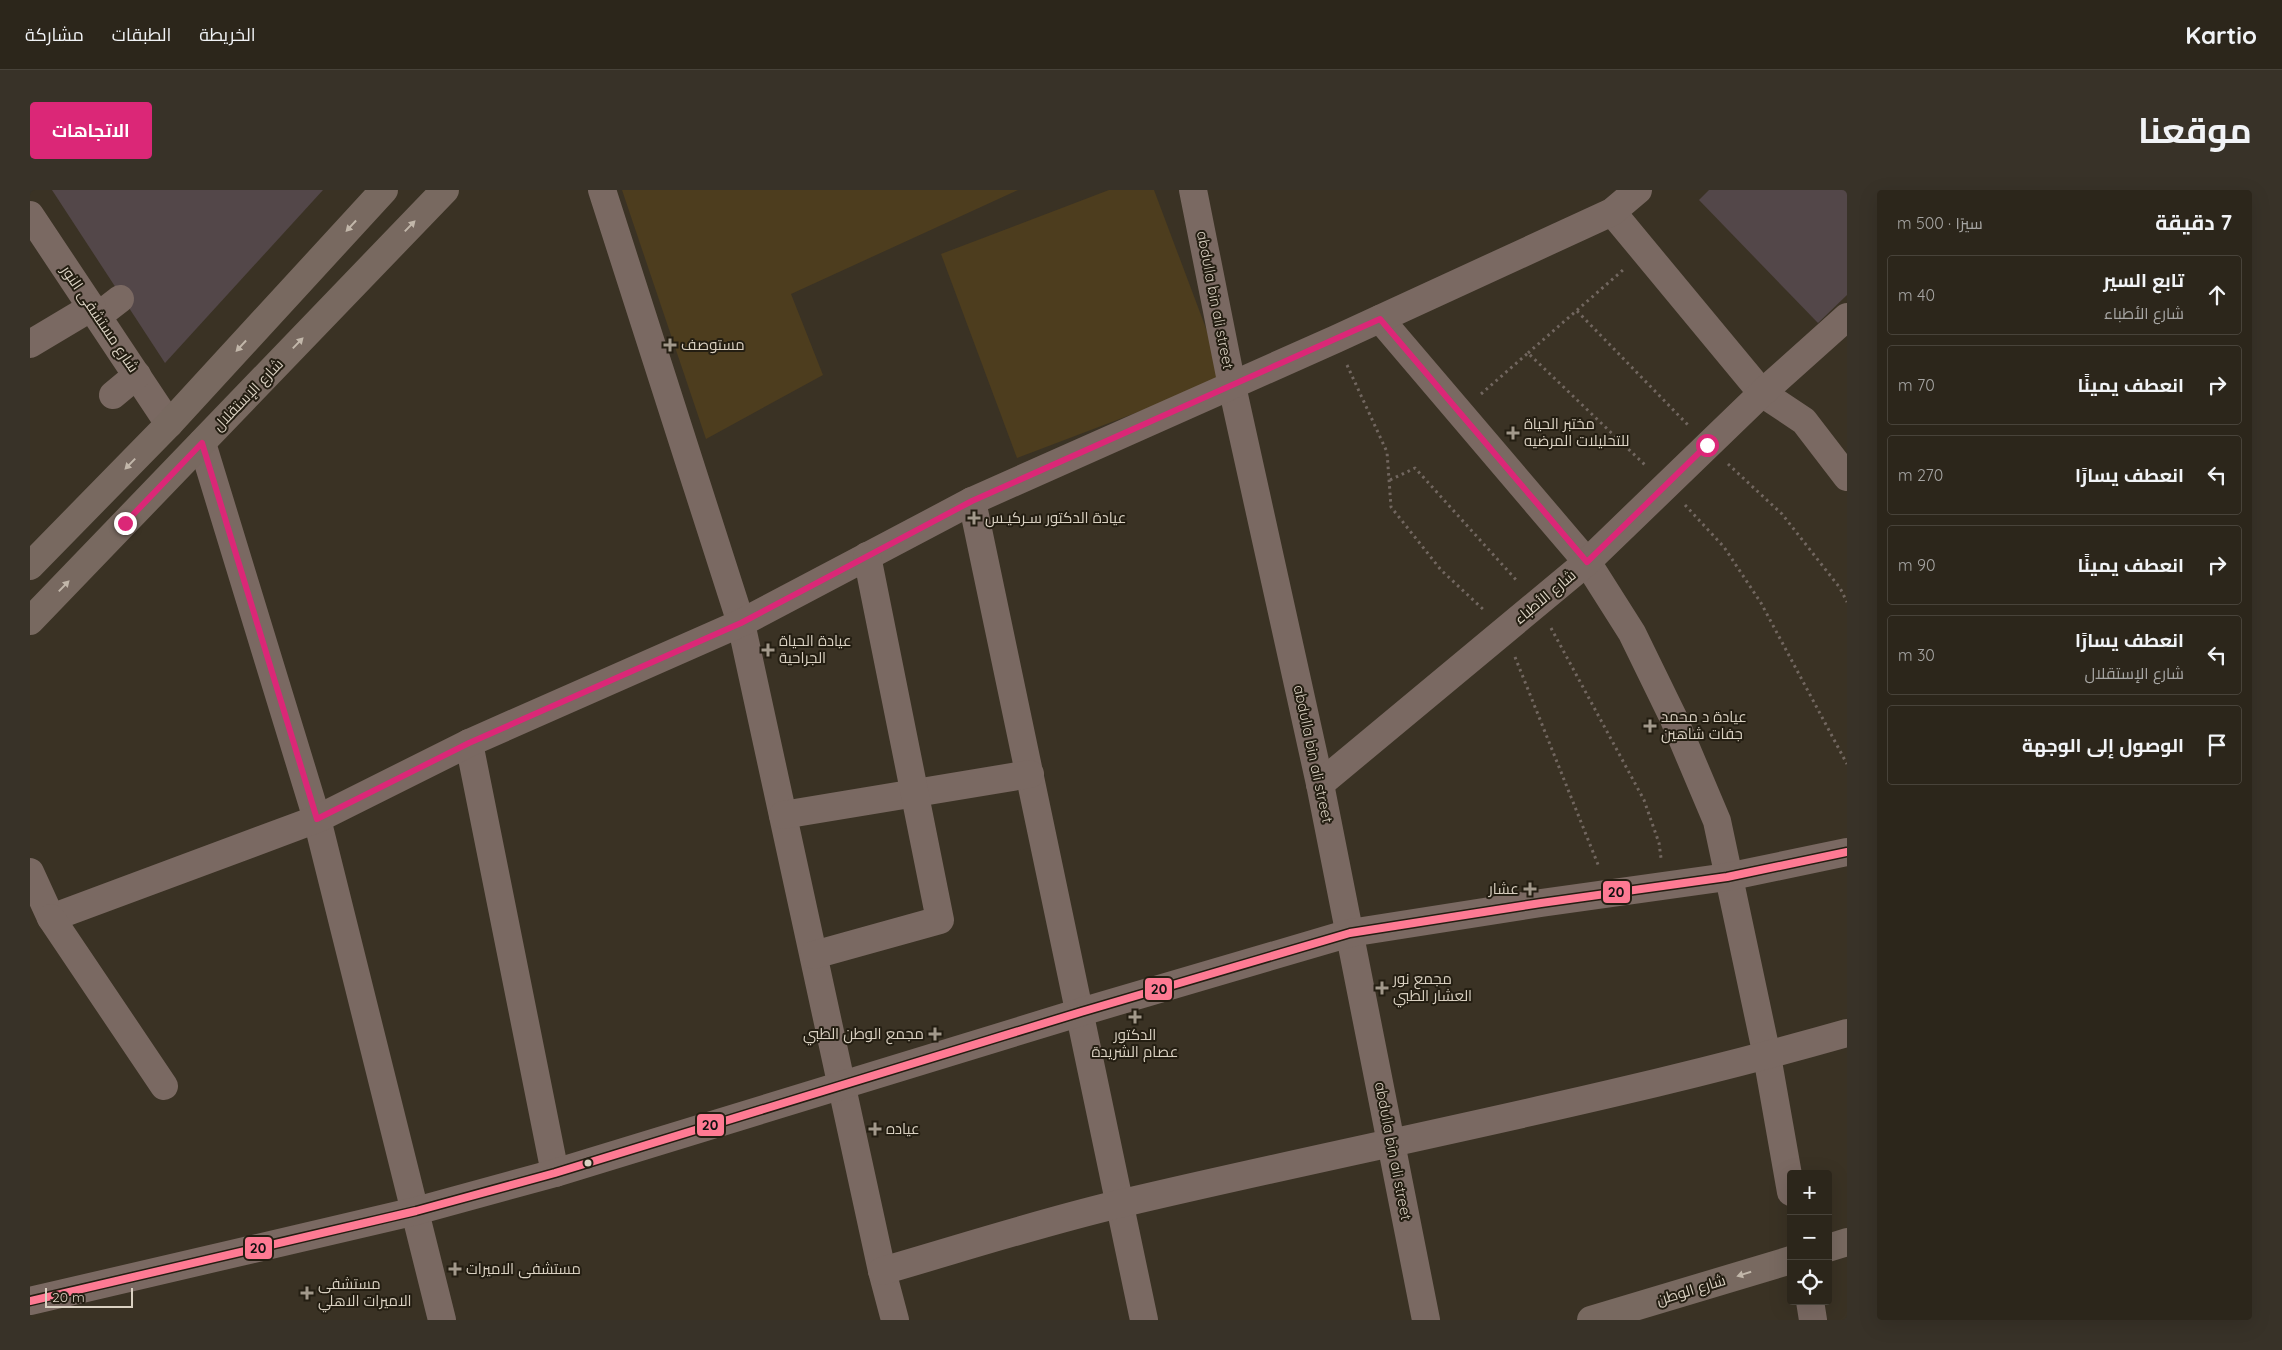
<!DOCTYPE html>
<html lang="ar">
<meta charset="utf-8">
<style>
:root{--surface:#2c261b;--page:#383228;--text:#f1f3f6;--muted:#a6a5a3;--line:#48433a;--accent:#db2777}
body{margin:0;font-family:Quicksand,Cairo,sans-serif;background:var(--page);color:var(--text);direction:rtl}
.controls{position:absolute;right:15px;bottom:15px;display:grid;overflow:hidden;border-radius:5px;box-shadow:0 5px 20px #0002}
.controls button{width:45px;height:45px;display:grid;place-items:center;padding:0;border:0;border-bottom:1px solid var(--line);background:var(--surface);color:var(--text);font:25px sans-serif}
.scale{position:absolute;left:15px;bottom:12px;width:88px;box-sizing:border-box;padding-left:5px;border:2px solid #dad1c2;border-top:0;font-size:14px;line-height:18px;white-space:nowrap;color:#dad1c2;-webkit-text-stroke:4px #241e12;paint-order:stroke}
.stop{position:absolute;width:15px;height:15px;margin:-11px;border:4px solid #db2777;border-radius:50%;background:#fff}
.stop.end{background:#db2777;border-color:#fff;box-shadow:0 1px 5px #0008}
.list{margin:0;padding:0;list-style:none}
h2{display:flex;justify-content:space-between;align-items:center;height:65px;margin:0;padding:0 20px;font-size:21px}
h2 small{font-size:16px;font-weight:400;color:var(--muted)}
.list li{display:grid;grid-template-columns:32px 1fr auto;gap:15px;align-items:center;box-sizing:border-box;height:80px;margin:0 10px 10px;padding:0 10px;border:1px solid var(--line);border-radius:5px}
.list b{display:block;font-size:19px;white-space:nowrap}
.list p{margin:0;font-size:16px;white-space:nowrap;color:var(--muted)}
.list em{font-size:16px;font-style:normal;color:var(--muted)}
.icon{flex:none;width:28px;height:28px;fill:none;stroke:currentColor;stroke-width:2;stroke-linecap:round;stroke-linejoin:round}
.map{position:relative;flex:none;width:1817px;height:1130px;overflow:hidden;direction:ltr;border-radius:5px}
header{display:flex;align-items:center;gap:30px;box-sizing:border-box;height:70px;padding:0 25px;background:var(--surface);border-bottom:1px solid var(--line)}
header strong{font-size:24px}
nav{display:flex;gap:28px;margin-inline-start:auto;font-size:18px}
.intro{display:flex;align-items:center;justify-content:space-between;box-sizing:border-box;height:120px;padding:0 30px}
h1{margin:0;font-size:35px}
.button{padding:12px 22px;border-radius:5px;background:var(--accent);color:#fff;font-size:18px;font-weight:700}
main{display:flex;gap:30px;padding:0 30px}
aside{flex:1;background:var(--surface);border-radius:5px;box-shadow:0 5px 20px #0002}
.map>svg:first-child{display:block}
.built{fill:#4d3d1e}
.building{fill:#534749}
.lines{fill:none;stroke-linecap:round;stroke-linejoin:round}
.path{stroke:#726760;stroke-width:3;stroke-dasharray:2.5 4;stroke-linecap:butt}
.minor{stroke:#7a6962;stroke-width:28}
.major{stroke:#786960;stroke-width:28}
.bus-1-casing{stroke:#241e12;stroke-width:11}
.bus-1{stroke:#fe7a93;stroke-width:8}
.oneway{fill:#c2b7aa}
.route{stroke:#db2777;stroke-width:6}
.poi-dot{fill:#a2998b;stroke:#241e12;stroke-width:2}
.bus-dot{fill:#dad1c2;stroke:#241e12;stroke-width:2}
.labels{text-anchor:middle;stroke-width:4;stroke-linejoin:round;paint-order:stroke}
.street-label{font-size:15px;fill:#dad1c2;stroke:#241e12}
.poi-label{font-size:15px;fill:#dad1c2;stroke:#241e12;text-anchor:start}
.line-badge{stroke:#241e12;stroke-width:2}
.pale-badge-label{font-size:14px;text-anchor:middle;font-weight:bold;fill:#111}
</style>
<header>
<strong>Kartio</strong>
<nav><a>الخريطة</a><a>الطبقات</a><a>مشاركة</a></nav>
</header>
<div class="intro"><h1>موقعنا</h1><a class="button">الاتجاهات</a></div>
<main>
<aside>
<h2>7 دقيقة<small>سيرًا · 500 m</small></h2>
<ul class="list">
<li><svg class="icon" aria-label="ahead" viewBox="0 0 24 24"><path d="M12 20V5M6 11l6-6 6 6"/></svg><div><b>تابع السير</b><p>شارع الأطباء</p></div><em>40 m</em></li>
<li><svg class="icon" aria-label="right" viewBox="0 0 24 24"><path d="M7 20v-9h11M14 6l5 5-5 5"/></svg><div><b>انعطف يمينًا</b></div><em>70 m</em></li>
<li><svg class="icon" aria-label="left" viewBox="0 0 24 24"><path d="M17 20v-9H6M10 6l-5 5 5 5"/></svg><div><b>انعطف يسارًا</b></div><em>270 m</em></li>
<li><svg class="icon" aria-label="right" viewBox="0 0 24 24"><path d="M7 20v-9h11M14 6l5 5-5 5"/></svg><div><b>انعطف يمينًا</b></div><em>90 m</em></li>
<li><svg class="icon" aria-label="left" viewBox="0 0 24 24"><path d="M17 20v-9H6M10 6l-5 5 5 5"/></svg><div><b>انعطف يسارًا</b><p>شارع الإستقلال</p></div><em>30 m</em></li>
<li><svg class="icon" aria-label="arrive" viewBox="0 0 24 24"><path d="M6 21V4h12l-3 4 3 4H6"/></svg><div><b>الوصول إلى الوجهة</b></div></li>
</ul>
</aside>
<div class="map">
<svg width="1817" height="1130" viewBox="0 0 1817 1130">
<rect width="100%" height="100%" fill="#3a3224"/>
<g class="built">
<polygon points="592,0 988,0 761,104 793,185 676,249"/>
<polygon points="1079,0 1124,0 1195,189 987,268 911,64"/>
</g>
<g class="building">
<polygon points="22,0 293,0 135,173"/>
<polygon points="1679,0 1817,0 1817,105 1788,133 1669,10"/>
</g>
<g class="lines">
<g class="path">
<polyline points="1547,121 1658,235"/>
<polyline points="1498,163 1593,80"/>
<polyline points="1317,175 1357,262 1361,317 1411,380 1455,421"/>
<polyline points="1451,204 1498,163 1615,275"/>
<polyline points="1698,274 1752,324 1810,398 1817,412"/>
<polyline points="1360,290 1385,278 1488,392"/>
<polyline points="1655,315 1694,357 1731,413 1817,574"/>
<polyline points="1521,438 1614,610 1629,653 1631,668"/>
<polyline points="1485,467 1569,677"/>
</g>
<g class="minor">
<polyline points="572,0 711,433 852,1081 865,1130"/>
<polyline points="1163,0 1202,196 1290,594 1396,1130"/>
<polyline points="1582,22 1732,203 1774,231 1817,287"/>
<polyline points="0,25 139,234"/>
<polyline points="68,126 90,109"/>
<polyline points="1350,129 1557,372 1602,443 1643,527 1687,631 1737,866 1761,1002"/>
<polyline points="0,154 62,117"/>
<polyline points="83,205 107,185"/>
<polyline points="172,253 287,629 412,1130"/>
<polyline points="942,311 1114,1130"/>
<polyline points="439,553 525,983"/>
<polyline points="1290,594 1557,372 1732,203 1817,127"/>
<polyline points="753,625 1000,584"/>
<polyline points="0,682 21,728 287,629 439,553 711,433 942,311 1306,149 1582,22 1608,0"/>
<polyline points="21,728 134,896"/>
<polyline points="784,765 910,730 837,366"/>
<path d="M 852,1081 C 932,1058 1012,1032 1093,1013 C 1334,956 1578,911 1817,843"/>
<polyline points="0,1111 386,1021 525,983 1051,822 1320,743 1511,713 1697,687 1817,662"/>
<polyline points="1780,1111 1783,1130"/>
</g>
<g class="major">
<polyline points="0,376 139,234 354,0"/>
<polyline points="0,431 415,0"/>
<polyline points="1798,1058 1817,1052"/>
<polyline points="1561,1130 1761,1070"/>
</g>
<g class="bus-1-casing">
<polyline id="bus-1" points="0,1111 386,1021 525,983 1051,822 1320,743 1511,713 1697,687 1817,662"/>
</g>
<use href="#bus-1" class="bus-1"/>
</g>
<defs><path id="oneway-solid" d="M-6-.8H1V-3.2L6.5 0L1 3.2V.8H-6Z" transform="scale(1.25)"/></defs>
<g class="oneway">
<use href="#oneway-solid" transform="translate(321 36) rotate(133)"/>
<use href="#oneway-solid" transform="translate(380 36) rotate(-46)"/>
<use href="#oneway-solid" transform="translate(268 153) rotate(-46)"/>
<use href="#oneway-solid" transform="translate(211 156) rotate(133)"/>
<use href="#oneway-solid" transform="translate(100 274) rotate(134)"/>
<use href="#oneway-solid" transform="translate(34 396) rotate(-46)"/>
<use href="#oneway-solid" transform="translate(1714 1084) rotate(163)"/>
</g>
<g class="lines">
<polyline class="route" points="95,333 172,253 287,629 439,553 711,433 942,311 1350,129 1557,372 1677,255"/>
</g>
<g class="poi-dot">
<path d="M637.5 147.5h5v5h5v5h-5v5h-5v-5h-5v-5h5z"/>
<path d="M1480.5 235.5h5v5h5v5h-5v5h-5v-5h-5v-5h5z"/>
<path d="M941.5 320.5h5v5h5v5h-5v5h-5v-5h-5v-5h5z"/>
<path d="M735.5 452.5h5v5h5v5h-5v5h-5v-5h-5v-5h5z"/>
<path d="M1617.5 528.5h5v5h5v5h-5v5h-5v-5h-5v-5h5z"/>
<path d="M1497.5 691.5h5v5h5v5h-5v5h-5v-5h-5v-5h5z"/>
<path d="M1349.5 790.5h5v5h5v5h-5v5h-5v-5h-5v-5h5z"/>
<path d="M1102.5 819.5h5v5h5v5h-5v5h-5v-5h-5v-5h5z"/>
<path d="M902.5 836.5h5v5h5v5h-5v5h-5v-5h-5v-5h5z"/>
<path d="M842.5 931.5h5v5h5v5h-5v5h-5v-5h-5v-5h5z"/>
<path d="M422.5 1071.5h5v5h5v5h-5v5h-5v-5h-5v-5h5z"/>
<path d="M274.5 1095.5h5v5h5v5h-5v5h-5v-5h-5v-5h5z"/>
</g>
<circle class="bus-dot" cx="558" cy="973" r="4.5"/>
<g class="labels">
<g class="street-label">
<text transform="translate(1185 110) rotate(79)" y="5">abdulla bin ali street</text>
<text transform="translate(70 129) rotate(56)" y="5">شارع مستشفى النور</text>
<text transform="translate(218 205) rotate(-46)" y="5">شارع الإستقلال</text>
<text transform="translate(1515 407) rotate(-40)" y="5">شارع الأطباء</text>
<text transform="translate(1283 564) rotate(78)" y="5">abdulla bin ali street</text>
<text transform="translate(1363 961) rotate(79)" y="5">abdulla bin ali street</text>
<text transform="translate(1661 1100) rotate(-17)" y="5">شارع الوطن</text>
</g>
<g class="poi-label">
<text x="651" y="160">مستوصف</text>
<text x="1494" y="239">مختبر الحياة<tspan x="1494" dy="17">للتحليلات المرضيه</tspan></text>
<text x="955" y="333">عيادة الدكتور سـركيـس</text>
<text x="749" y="456">عيادة الحياة<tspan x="749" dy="17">الجراحية</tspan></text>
<text x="1631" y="532">عيادة د محمد<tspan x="1631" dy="17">جفات شاهين</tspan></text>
<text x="1489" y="704" text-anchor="end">عشار</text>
<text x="1363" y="794">مجمع نور<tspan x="1363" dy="17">العشار الطبي</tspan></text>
<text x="894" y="849" text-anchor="end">مجمع الوطن الطبي</text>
<text x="1105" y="850" text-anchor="middle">الدكتور<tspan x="1105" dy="17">عصام الشريدة</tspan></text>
<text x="856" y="944">عياده</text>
<text x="436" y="1084">مستشفى الاميرات</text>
<text x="288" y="1099">مستشفى<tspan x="288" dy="17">الاميرات الاهلي</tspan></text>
</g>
</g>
<g class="line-badge">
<rect x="1572" y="690" width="29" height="24" rx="5" fill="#fe7a93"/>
<rect x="1114" y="787" width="29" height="24" rx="5" fill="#fe7a93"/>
<rect x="666" y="923" width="29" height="24" rx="5" fill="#fe7a93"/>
<rect x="214" y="1046" width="29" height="24" rx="5" fill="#fe7a93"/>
</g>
<g class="pale-badge-label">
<text x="1586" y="707">20</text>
<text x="1129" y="804">20</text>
<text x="680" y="940">20</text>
<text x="228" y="1063">20</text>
</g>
</svg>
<div class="controls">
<button>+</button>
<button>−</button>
<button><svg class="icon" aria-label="locate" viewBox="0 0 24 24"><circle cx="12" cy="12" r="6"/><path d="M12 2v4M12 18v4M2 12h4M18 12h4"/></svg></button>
</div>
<div class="scale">20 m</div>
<div class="stop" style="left:1677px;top:255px"></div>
<div class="stop end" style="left:95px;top:333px"></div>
</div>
</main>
